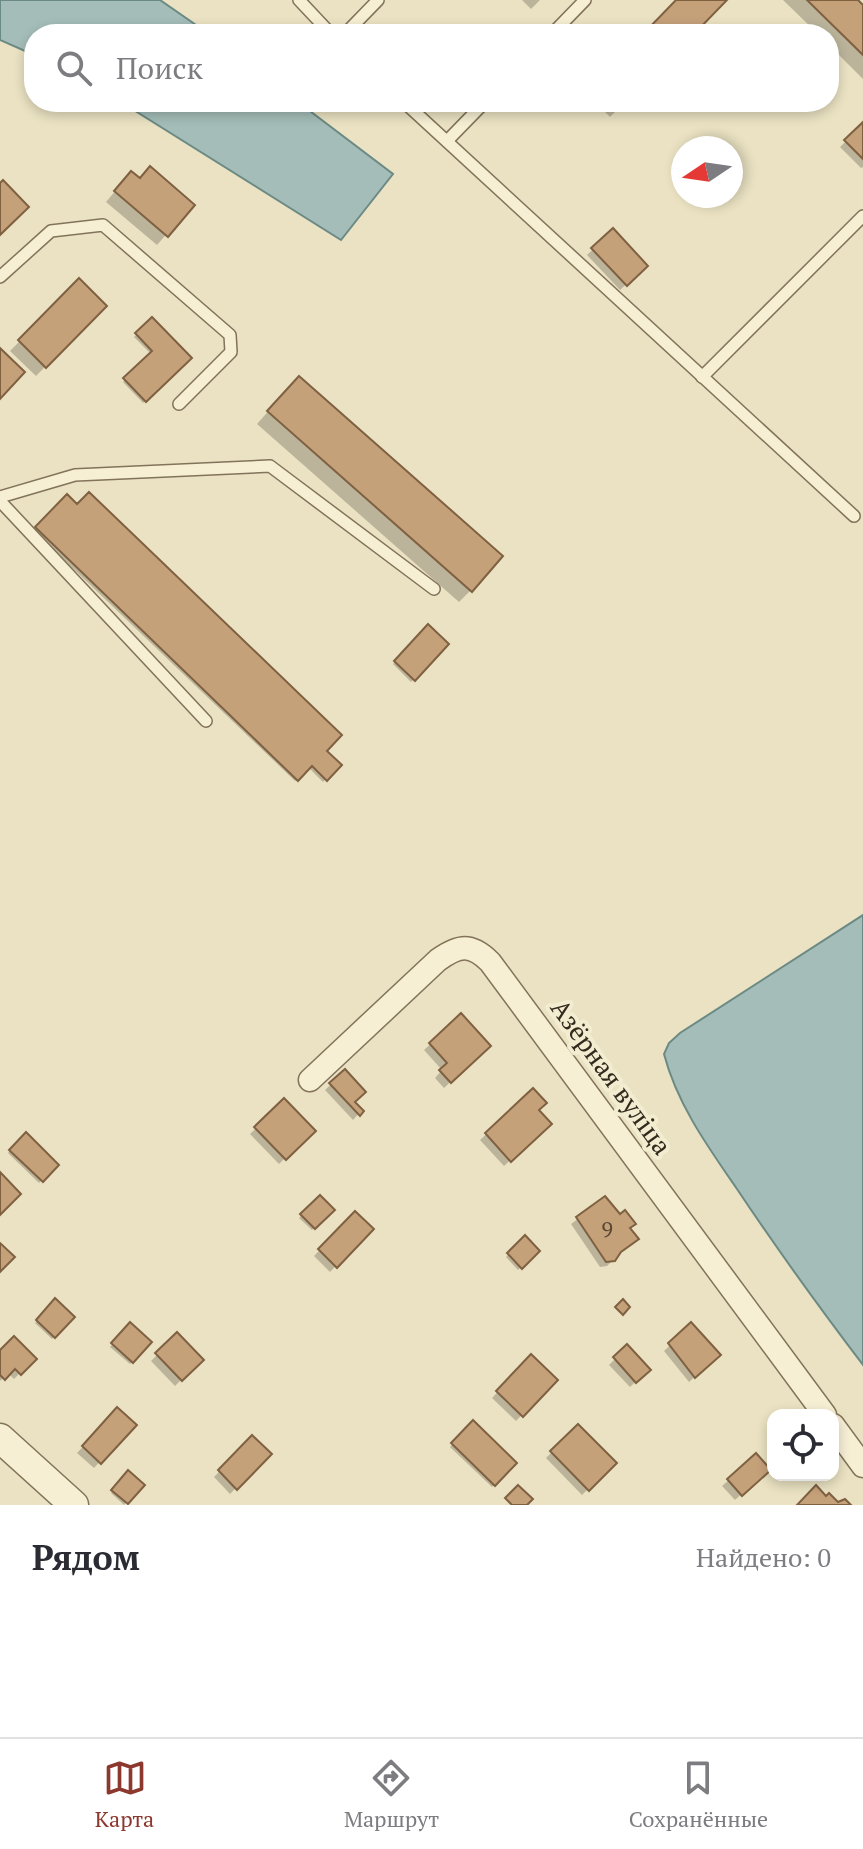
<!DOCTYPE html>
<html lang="ru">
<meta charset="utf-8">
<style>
:root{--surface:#fff;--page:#f2f2f3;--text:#2b2b33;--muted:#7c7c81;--line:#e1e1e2;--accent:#8c382f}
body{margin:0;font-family:"PT Serif",serif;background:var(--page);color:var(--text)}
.controls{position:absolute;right:24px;bottom:24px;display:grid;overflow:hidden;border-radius:16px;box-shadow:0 4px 12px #0003}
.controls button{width:72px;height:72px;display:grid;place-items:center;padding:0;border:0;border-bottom:2px solid var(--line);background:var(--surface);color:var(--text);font:40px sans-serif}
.compass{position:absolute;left:671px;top:136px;width:72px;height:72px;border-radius:50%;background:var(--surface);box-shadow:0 4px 12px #0003;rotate:257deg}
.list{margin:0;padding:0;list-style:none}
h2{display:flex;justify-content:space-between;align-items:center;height:104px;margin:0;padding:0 32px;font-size:34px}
h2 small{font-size:26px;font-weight:400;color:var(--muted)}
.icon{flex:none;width:44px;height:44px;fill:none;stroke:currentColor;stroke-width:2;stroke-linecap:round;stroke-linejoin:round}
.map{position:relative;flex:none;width:863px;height:1505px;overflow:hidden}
.search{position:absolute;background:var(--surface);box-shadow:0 4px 12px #0003;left:24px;right:24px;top:24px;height:88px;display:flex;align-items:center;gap:20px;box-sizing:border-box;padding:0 28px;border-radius:32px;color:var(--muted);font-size:30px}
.sheet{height:232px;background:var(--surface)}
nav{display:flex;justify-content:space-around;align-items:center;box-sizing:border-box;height:112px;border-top:2px solid var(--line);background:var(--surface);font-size:22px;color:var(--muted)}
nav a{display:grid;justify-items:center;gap:4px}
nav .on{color:var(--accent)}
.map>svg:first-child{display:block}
.water{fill:#a4bdb8;stroke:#6c8a85;stroke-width:2}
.shadow{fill:#0003}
.building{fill:#c5a17a;stroke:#7f6142;stroke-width:2}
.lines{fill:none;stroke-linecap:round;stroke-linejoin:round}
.service-casing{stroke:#82735a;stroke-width:14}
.minor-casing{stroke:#82735a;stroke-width:25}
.tertiary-casing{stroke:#82735a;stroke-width:31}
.service{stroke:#f6efd4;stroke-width:11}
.minor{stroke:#f6efd4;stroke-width:22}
.tertiary{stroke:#f6efd4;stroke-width:28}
.labels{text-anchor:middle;stroke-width:8;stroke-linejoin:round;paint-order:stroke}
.number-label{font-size:22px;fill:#584834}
.street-label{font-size:26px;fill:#332a1d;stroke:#f2ecd0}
</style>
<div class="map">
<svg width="863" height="1505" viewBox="0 0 863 1505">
<rect width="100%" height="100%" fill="#eae2c2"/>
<g class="water">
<polygon points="0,0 160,0 209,34 34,34 34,55 0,40"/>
<polygon points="121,102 298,102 393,174 341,240"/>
<path d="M 863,915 L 863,1365 C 819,1307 777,1249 737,1189 C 708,1147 677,1104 664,1054 L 669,1043 L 680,1033 Z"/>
</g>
<g class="shadow">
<polygon points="522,0 540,0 531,9"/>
<polygon points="783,0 855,0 863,7 863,79 829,45 829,34 818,34"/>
<polygon points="595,102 625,102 610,117"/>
<polygon points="863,125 863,167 861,168 840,147"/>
<polygon points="122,183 192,205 157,245 106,202"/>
<polygon points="613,231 646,266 620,290 587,255"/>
<polygon points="79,281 105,306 36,376 10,351"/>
<polygon points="152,320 189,358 143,403 123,382 151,354 134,337"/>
<polygon points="287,390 471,590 459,602 257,424"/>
<polygon points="67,497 339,765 323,782 308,767 295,781 34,531"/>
<polygon points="428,627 446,644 411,682 393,664"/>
<polygon points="461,1016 488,1046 444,1088 435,1078 442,1070 424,1050"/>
<polygon points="344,1072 353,1102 361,1111 353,1120 325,1090"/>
<polygon points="533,1091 537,1110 550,1124 504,1166 480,1140"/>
<polygon points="284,1101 313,1130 279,1164 250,1134"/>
<polygon points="26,1135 56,1165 39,1183 8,1153"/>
<polygon points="320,1198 332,1210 312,1230 299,1218"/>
<polygon points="605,1199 628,1229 613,1260 607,1266 600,1267 571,1224"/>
<polygon points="355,1214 371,1229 330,1272 314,1256"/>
<polygon points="525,1238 537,1251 518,1270 506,1257"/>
<polygon points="55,1301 72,1317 52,1339 35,1323"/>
<polygon points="130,1325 149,1342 130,1364 110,1347"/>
<polygon points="691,1325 718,1355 689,1382 664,1351"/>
<polygon points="177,1335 201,1360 175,1386 151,1361"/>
<polygon points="627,1347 648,1370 630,1387 609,1365"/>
<polygon points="0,1353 34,1359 14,1379 8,1373 0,1381"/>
<polygon points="531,1357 555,1380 516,1421 492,1398"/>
<polygon points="118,1410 134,1425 94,1468 77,1453"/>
<polygon points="473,1423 514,1463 492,1487 450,1447"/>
<polygon points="578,1426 614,1463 582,1495 546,1458"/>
<polygon points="252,1438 269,1454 230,1494 214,1477"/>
<polygon points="756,1456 768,1470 735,1500 722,1486"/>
<polygon points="128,1473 142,1485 124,1505 111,1493"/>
</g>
<g class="building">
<polygon points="676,0 727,0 694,34 643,34"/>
<polygon points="807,0 858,0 863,5 863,55"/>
<polygon points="863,122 863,159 844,140"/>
<polygon points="150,166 195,205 168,237 114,191 131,171 140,178"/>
<polygon points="3,180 29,207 0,235 0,183"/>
<polygon points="613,228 648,266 627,286 591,248"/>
<polygon points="79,278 107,306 46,368 18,340"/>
<polygon points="152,317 192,358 146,402 123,378 152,351 135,333"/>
<polygon points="0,348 25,372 0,399"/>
<polygon points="299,376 503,556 472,592 267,411"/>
<polygon points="89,492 342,735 327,751 342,765 327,781 312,766 298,781 35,527 67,494 77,504"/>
<polygon points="428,624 449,644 415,681 394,661"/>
<polygon points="461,1013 491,1046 451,1083 439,1070 447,1063 429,1043"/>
<polygon points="345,1069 366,1092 355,1102 364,1111 360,1116 329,1083"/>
<polygon points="533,1088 547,1103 539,1110 552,1124 511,1162 485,1133"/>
<polygon points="284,1098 316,1131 286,1160 254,1127"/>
<polygon points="26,1132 59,1165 43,1182 9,1150"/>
<polygon points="0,1172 21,1194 0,1215"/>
<polygon points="320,1195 335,1210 315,1229 300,1214"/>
<polygon points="605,1196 620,1214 625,1210 636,1224 630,1228 639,1239 621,1252 615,1261 606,1262 576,1217"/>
<polygon points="355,1211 374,1229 337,1268 318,1249"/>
<polygon points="525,1235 540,1251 522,1269 507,1253"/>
<polygon points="0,1243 15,1257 0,1272"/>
<polygon points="55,1298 75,1317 55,1338 36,1320"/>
<polygon points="623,1299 630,1307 623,1315 615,1307"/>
<polygon points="130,1322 152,1342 133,1363 111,1343"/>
<polygon points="691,1322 721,1355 695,1378 668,1343"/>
<polygon points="177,1332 204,1360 182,1381 155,1353"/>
<polygon points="14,1336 37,1359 21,1375 15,1369 5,1380 0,1375 0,1350"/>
<polygon points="627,1344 651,1370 636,1383 613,1357"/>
<polygon points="531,1354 558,1380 523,1417 496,1391"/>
<polygon points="117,1407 137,1425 101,1464 82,1446"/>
<polygon points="473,1420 517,1463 495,1486 451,1443"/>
<polygon points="578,1424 617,1463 589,1491 550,1451"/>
<polygon points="252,1435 272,1454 237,1490 218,1470"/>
<polygon points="756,1453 771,1470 742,1496 727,1479"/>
<polygon points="128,1470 145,1485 128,1504 111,1490"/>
<polygon points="518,1485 533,1499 527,1505 512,1505 505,1498"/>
<polygon points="816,1485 826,1496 829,1493 838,1502 845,1499 851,1505 797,1505"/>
</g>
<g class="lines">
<g class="service-casing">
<g id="service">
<polyline points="299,0 331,34"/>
<polyline points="345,34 378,0"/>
<polyline points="552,34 585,0"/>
<polyline points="404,102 854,516"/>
<polyline points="447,141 485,102"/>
<polyline points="0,277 51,231 103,225 230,335 231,352 179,404"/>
<polyline points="702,377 863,216"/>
<polyline points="0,497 75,475 270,466 434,589"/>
<polyline points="0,501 206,721"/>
</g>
</g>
<g class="minor-casing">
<g id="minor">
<path d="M 310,1080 L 438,960 C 459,945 471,943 490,962 L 825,1415"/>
<polyline points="833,1425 863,1466"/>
</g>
</g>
<g class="tertiary-casing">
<polyline id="tertiary" points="0,1438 74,1505"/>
</g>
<use href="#service" class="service"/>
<use href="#minor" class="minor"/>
<use href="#tertiary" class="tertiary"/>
</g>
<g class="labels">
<g class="number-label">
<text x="607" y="1237">9</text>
</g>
<g class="street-label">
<text transform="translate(611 1077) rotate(54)" y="9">Азёрная вуліца</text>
</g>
</g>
</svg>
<div class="controls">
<button><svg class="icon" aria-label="locate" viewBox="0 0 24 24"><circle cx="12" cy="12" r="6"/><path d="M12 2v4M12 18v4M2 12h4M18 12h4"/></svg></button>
</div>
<svg class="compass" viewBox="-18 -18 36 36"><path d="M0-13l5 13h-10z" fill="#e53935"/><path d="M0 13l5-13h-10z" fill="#7c7c81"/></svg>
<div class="search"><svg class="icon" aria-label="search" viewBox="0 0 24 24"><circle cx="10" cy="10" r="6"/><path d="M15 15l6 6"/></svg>Поиск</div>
</div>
<section class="sheet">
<h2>Рядом<small>Найдено: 0</small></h2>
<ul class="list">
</ul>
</section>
<nav>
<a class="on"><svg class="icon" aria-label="map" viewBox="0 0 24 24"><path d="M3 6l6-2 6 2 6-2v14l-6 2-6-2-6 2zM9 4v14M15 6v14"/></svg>Карта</a>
<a><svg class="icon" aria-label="directions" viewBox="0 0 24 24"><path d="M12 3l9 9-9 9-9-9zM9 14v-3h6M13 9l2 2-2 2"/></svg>Маршрут</a>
<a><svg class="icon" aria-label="saved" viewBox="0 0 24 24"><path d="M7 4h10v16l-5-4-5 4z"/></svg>Сохранённые</a>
</nav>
